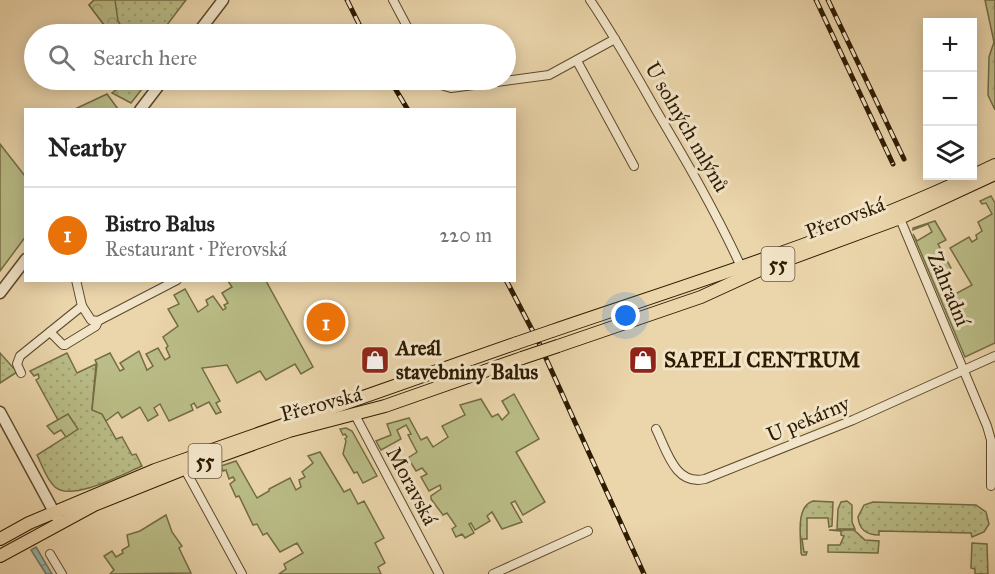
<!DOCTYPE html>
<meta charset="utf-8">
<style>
:root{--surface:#fff;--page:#f2f2f2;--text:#222;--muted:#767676;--line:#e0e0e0;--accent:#111827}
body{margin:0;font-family:"IM FELL Great Primer",serif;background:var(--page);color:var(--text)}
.controls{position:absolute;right:18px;top:18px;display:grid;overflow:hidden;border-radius:0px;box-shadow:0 3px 15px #0003}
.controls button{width:54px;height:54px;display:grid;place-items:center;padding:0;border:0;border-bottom:2px solid var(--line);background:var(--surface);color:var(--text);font:30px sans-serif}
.you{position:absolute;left:626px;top:316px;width:21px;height:21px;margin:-15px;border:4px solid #fff;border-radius:50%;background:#1a73e8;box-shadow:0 0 0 9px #1a73e833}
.badge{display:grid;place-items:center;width:39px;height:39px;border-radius:50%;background:var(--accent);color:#fff;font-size:20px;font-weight:700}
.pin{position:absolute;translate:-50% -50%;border:3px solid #fff;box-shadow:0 2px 6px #0006}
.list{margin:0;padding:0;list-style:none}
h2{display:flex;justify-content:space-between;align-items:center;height:78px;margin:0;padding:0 24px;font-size:26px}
h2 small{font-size:20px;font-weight:400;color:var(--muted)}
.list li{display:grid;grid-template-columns:39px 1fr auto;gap:18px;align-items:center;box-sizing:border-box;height:96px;padding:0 24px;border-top:2px solid var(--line)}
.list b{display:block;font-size:22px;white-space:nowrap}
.list p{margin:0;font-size:20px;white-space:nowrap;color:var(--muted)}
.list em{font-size:20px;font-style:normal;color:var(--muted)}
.icon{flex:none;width:33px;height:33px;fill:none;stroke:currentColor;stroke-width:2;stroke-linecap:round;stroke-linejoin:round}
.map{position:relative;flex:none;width:995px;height:574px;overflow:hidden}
.search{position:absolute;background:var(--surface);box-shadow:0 3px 15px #0003;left:24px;top:24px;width:492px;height:66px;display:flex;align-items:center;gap:15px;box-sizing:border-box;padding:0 21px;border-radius:33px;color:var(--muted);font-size:22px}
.panel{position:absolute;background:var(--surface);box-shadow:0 3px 15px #0003;left:24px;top:108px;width:492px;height:174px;border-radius:0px}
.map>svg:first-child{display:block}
.grass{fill:url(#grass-dots);stroke:#746c44;stroke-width:1.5}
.forest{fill:url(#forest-crowns);stroke:#746c44;stroke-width:1.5}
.green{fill:#babd87;stroke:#746c44;stroke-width:1.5}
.water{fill:url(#water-waves);stroke:#6e7968;stroke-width:1.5}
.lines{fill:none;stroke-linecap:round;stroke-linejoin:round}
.minor-casing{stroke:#5c4a2b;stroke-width:10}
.tertiary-casing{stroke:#5c4a2b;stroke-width:13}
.primary-casing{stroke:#2d1b00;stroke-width:14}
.minor{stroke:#f2e4c8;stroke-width:8}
.tertiary{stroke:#f2e4c8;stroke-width:10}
.primary{stroke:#ebd5ab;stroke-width:12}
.rail-casing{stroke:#2d1b00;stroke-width:5}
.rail{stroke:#f2e4c8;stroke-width:3;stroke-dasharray:9;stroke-linecap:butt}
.primary-bridge-casing{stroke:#2d1b00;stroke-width:14;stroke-linecap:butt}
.primary-bridge{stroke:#ebd5ab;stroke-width:12}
.labels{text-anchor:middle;stroke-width:6;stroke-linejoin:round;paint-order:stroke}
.shield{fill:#f2e4c8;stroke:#68573c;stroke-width:1.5}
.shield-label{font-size:20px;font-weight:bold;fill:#2d1b00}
.street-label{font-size:21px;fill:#2d1b00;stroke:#f2e4c8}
.poi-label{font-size:21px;font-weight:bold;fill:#2d1b00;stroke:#f2e4c8;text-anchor:start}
</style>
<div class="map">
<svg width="995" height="574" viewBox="0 0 995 574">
<defs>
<pattern id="grass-dots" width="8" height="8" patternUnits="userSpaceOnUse" patternTransform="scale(1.5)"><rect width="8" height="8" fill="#babd87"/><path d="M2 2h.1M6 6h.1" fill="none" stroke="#a0a273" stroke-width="1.8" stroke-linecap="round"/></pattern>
<pattern id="forest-crowns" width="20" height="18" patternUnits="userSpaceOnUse" patternTransform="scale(1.5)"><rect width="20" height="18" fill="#babd87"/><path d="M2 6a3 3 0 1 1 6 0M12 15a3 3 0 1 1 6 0" fill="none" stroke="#a0a273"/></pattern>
<pattern id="water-waves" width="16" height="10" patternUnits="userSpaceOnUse" patternTransform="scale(1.5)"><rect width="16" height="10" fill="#99b8ae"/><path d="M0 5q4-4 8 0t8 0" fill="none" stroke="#7d958b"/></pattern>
</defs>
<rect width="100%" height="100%" fill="#ebd5ab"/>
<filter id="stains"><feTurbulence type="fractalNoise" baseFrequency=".00333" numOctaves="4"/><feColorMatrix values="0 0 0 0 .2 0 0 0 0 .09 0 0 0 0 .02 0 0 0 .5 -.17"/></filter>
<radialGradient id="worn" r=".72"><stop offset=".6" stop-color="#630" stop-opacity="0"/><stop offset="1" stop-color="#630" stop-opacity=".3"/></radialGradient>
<g class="grass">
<polygon points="94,0 186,0 160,34 111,34 89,5"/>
<polygon points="130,80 149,80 131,103 112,93"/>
<polygon points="0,353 17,372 0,383"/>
<path d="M 67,353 L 77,373 L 96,364 L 92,409 L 102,414 L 116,439 L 122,437 L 132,455 L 136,454 L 142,466 C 123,474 72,502 55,487 C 46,479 42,465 37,455 L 72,433 L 58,420 L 36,380 L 39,378 L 38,374 L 34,376 L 30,371 Z"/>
<path d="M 813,501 L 833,502 L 832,526 L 829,527 L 828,518 L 807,518 L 807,539 L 802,539 L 804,552 L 807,552 L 806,555 L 802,555 L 801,553 C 801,537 795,507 813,501 Z"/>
<polygon points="847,501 852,505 852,522 855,529 837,529 838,509 841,502"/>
<path d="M 873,502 L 976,505 L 986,512 L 989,524 L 984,532 L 972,537 L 971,533 L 879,531 L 879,535 C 866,535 859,529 858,517 L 864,505 Z"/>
<polygon points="829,530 854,530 865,540 879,541 878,553 828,552 828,545 840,545 844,536 841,535 841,531"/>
<polygon points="972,543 987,544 988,574 975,574 975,569 971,568"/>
</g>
<g class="forest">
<polygon points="94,0 115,0 118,21 126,34 111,34 89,5"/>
<polygon points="985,0 995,0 995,110 988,95 989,57 994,42"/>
</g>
<g class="green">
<polygon points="107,94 118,109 75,109"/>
<polygon points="0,144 25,176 26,236 0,271"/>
<polygon points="991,196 995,203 995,343 965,357 913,234 917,241 932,232 928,224 913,230 913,228 935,221 946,240 938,244 951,268 936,277 948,298 972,285 950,248 969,237 972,242 977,239 976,235 982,231 978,222 992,214 986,203 982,204 980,201"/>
<polygon points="228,281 266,281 313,367 301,374 295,364 266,380 260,371 237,383 227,365 202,368 220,401 216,403 221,412 216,414 209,402 197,408 194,403 191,405 193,410 169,421 160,404 154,408 158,415 148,421 140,407 122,418 118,412 106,421 102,414 92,410 97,364 95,360 110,353 120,371 124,369 120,363 139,351 147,370 153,366 146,354 158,348 165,360 170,357 166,348 168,346 163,337 178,326 168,309 179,304 174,295 185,289 198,312 208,305 206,300 213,296 223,310 226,308 224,305 228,303 222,293 232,287"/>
<polygon points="514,394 539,439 516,452 545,502 523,515 515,501 511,503 522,522 502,529 492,512 487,516 490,521 475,530 471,523 469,524 474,533 465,538 462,534 456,537 452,529 456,526 447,513 443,515 431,499 431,496 441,489 440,485 429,491 421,477 427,474 422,468 416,471 408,458 417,452 408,435 411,434 406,425 397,430 401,439 381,450 376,441 391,435 387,424 409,418 421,440 427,437 433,447 448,437 442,426 465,415 460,405 481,399 492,417 498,414 502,420 509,413 502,401"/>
<polygon points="68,414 78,429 66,437 61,430 54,434 47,426"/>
<polygon points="346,428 352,431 377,476 363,483 357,472 354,473 343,454 346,441 345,439 347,437 345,434 343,435 340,429"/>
<polygon points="320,452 344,492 350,489 358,504 364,501 384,538 375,543 385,563 378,567 381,574 279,574 286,569 284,564 303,553 297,543 280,552 267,533 263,535 257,524 253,525 239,496 236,497 230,484 235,480 233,477 229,479 226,470 223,471 221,466 236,461 257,498 269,491 269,489 290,478 296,490 301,487 299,480 305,477 302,472 313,463 308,456"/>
<polygon points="166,515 172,532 182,546 179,548 191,573 110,574 114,570 104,556 112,551 116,557 123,553 122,550 129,546 127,535 140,531"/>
</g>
<polygon class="water" points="36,547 52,574 46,574 31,550"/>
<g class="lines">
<g class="minor-casing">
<g id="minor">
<polyline points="393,0 411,34"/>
<path d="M 590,0 C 614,35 635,73 656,110 C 688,164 717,214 743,271"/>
<polyline points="577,61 634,166"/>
<polyline points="435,80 441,85 451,88 549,75 615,39"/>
<polyline points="898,214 987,426 991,440 991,486"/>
<polyline points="76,280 82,306 91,320 98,321 177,280"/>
<polyline points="50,332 63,345 65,345 96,326 98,321"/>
<polyline points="21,373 17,364 20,356 82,306"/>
<polyline points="355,415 439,574"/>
<path d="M 656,429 C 667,451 675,486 705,479 L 853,420 L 995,356"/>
<polyline points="182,464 242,574"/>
<polyline points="50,554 62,574"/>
<polyline points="493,574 588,531"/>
</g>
</g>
<g class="tertiary-casing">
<g id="tertiary">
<polyline points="197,34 223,0"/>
<polyline points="140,110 163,80"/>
<polyline points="0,293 26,259"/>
<polyline points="0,412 60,523"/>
</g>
</g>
<g class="primary-casing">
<g id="primary">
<path d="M 552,331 C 701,280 853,234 995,165"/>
<polyline points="558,346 701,297 762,269 900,218 995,174"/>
<polyline points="0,539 29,523 155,470 517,343"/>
<polyline points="0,556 94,505 184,469 289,431 385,406 522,358"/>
</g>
</g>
<use href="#minor" class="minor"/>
<use href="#tertiary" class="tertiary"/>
<use href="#primary" class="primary"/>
<g class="rail-casing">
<g id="rail">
<polyline points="347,0 364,34"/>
<polyline points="816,0 893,164"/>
<polyline points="828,0 904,159"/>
<polyline points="390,80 408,110"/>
<polyline points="506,280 539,343 644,574"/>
</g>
</g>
<use href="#rail" class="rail"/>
<g class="primary-bridge-casing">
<g id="primary-bridge">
<polyline points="517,343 552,331"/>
<polyline points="522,358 558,346"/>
</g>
</g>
<use href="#primary-bridge" class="primary-bridge"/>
</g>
<defs>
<g id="shop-square" transform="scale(1.5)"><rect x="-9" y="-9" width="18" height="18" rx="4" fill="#8f2418" stroke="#f2e4c8"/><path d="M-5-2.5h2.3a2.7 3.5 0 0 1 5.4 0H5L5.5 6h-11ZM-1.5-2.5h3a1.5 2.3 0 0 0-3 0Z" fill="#fff"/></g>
</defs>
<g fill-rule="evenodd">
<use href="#shop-square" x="375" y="360"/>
<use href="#shop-square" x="643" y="360"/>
</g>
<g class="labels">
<g class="shield">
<rect x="761.5" y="247" width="33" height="34" rx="4.5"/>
<rect x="188.5" y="444" width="33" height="34" rx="4.5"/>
</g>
<g class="shield-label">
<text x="778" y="271">55</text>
<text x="205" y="468">55</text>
</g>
<g class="street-label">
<text transform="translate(687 127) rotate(60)" y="7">U solných mlýnů</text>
<text transform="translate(845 218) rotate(-21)" y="7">Přerovská</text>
<text transform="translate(949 289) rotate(67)" y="7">Zahradní</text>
<text transform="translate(321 404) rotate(-15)" y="7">Přerovská</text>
<text transform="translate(808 419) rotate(-23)" y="7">U pekárny</text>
<text transform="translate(412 486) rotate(62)" y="7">Moravská</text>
</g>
<g class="poi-label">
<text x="396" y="355">Areál<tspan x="396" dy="24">stavebniny Balus</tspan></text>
<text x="664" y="367">SAPELI CENTRUM</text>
</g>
</g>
<rect width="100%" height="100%" filter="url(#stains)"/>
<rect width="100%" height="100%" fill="url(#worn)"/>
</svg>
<div class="controls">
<button>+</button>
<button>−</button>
<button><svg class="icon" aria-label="layers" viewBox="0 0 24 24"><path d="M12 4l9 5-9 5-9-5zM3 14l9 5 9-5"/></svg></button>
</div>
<div class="you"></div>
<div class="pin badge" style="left:326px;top:322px;background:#e8710a">1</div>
<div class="search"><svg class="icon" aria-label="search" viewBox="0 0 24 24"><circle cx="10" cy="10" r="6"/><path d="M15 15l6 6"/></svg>Search here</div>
<section class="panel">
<h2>Nearby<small></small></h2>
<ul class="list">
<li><span class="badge" style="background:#e8710a">1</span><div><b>Bistro Balus</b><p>Restaurant · Přerovská</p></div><em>220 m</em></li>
</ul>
</section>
</div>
